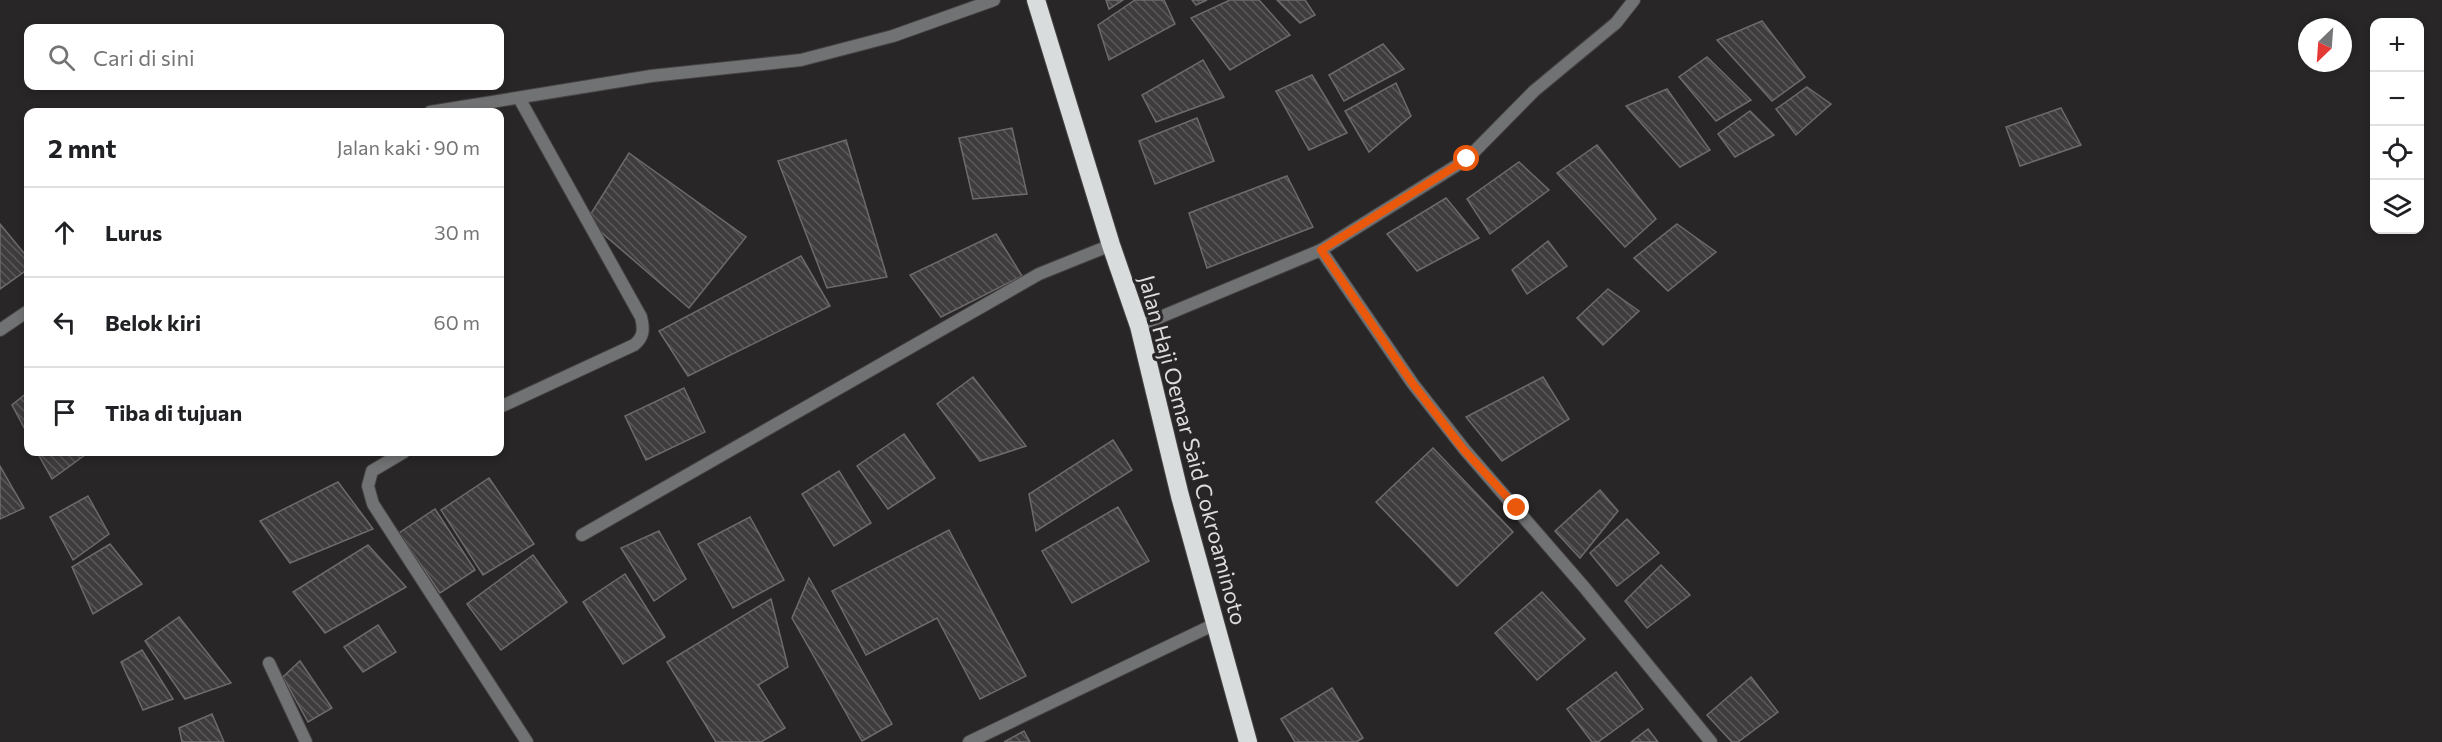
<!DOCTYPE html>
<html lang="id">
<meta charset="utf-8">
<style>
:root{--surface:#fff;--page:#f2f2f2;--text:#202124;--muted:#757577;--line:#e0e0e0}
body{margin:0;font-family:Commissioner,sans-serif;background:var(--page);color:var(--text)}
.controls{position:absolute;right:18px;top:18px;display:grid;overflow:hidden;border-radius:12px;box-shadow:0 3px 9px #0003}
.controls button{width:54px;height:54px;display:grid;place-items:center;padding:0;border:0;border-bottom:2px solid var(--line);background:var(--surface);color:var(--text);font:30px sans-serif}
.compass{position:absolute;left:2298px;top:18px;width:54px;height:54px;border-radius:50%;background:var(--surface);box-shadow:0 3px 9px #0003;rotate:205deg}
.stop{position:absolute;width:18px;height:18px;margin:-14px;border:4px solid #ea580c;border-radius:50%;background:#fff}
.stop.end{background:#ea580c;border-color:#fff;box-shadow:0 2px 6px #0008}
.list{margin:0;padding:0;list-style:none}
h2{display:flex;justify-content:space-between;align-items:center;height:78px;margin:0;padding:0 24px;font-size:26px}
h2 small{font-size:20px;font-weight:400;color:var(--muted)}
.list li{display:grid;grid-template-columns:39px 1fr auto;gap:18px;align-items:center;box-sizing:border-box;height:90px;padding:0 24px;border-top:2px solid var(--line)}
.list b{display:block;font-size:22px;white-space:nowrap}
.list em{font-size:20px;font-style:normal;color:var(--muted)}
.icon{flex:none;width:33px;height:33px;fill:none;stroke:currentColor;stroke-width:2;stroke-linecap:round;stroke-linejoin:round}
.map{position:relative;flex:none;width:2442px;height:742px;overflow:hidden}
.search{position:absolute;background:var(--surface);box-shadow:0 3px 9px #0003;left:24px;top:24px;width:480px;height:66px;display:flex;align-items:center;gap:15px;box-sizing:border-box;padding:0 21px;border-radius:12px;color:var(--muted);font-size:22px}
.panel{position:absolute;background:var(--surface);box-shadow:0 3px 9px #0003;left:24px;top:108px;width:480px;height:348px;border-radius:12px}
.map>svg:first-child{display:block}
.building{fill:url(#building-back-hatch);stroke:#6e6b6c;stroke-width:1.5}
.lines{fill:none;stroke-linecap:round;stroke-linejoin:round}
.street-casing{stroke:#464344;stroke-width:14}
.highway-casing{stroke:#464344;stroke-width:20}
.street{stroke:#717273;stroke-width:12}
.highway{stroke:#d9dcdd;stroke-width:18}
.route{stroke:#ea580c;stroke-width:8}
.labels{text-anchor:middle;stroke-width:6;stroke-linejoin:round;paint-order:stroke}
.street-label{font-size:22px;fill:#dedddd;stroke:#292627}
</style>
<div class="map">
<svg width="2442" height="742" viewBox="0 0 2442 742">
<defs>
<pattern id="building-back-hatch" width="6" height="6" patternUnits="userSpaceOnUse" patternTransform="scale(1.5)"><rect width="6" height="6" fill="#3f3c3d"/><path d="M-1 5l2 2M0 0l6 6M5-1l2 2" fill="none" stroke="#5a5859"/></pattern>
</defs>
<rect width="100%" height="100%" fill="#292627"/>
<g class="building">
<polygon points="1106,0 1123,0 1109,9"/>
<polygon points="1135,0 1164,0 1175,24 1109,60 1098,25"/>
<polygon points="1192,0 1207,0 1196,5"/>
<polygon points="1230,0 1259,0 1290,35 1230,70 1191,18"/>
<polygon points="1277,0 1305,0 1315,15 1300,23"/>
<polygon points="1762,21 1805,77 1772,101 1717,40"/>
<polygon points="1383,44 1404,69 1344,101 1329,75"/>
<polygon points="1707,57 1751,100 1716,121 1679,77"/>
<polygon points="1203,60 1224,97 1156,122 1142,95"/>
<polygon points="1312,75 1347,133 1309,150 1276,91"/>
<polygon points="1396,83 1411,116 1369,152 1345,111"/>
<polygon points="1807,87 1831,104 1796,135 1776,109"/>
<polygon points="1667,89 1710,150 1680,167 1626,106"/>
<polygon points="2061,108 2081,145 2020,166 2006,127"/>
<polygon points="1750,111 1774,135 1735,157 1718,134"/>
<polygon points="1197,118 1214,161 1155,184 1139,141"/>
<polygon points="1012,128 1027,194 973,199 959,138"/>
<polygon points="846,140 887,277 827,288 778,161"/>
<polygon points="1597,145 1656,219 1625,247 1557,173"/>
<polygon points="629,153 746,237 689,308 587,220"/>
<polygon points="1519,162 1549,190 1490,234 1467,199"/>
<polygon points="1287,176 1313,227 1207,268 1189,213"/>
<polygon points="1446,198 1479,238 1417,271 1387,234"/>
<polygon points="0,224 28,258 28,269 0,289"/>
<polygon points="1677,224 1716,252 1668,291 1634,258"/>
<polygon points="996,234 1022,276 941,317 910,275"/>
<polygon points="1548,241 1567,266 1527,294 1512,270"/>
<polygon points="801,256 830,306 688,376 659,331"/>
<polygon points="1608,289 1639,311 1603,345 1577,318"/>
<polygon points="973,377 1026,446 980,461 937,404"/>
<polygon points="1543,377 1569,419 1502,461 1466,417"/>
<polygon points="684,388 705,432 646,460 625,416"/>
<polygon points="28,392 28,435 12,405"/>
<polygon points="904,434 935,478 888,509 857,466"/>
<polygon points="1113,440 1132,470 1036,531 1029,494"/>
<polygon points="1433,448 1513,532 1457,586 1376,502"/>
<polygon points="37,452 89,452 52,479"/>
<polygon points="0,466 24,508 0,519"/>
<polygon points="839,471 871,523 834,546 802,494"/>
<polygon points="489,478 534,544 483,575 441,510"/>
<polygon points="338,482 373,529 290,563 260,521"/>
<polygon points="1600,490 1618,511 1580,558 1555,531"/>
<polygon points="88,496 109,534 73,560 50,517"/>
<polygon points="1118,507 1149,561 1072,603 1042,551"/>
<polygon points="435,509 475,570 440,593 399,533"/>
<polygon points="750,517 784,580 733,608 698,544"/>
<polygon points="1627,519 1659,553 1617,586 1590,553"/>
<polygon points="949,530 1026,676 980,699 937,618 866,655 832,591"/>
<polygon points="659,531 686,579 654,601 621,548"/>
<polygon points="110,544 142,584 93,614 72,567"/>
<polygon points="368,545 406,587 325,633 293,592"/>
<polygon points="533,555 567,602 501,650 467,604"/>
<polygon points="1661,565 1690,595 1647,628 1625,601"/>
<polygon points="625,574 665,637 623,664 583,602"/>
<polygon points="809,578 892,724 862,741 792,618"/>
<polygon points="1542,592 1585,639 1537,680 1495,633"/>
<polygon points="771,599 788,667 758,685 785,728 761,742 716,742 667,662"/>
<polygon points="179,617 231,683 185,699 145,641"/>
<polygon points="378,625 396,652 363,672 344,647"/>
<polygon points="142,650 173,699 143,710 121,662"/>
<polygon points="300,661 332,708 308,722 283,677"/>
<polygon points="1616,672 1643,709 1598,742 1592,742 1567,709"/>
<polygon points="1751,677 1778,712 1738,742 1732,742 1707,715"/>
<polygon points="1332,688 1363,738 1356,742 1295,742 1281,719"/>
<polygon points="212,714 224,742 182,742 179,728"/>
<polygon points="1648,729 1658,742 1631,742"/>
<polygon points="1024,731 1030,742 1004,742"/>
</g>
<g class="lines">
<g class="street-casing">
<g id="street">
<polyline points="430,112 651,76 801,60 893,36 994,0"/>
<polyline points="1321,250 1413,384 1465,450 1584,587 1711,742"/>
<polyline points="1139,326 1321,250 1467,159 1534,91 1616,23 1634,0"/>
<polyline points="0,330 28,311"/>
<path d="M 500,407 L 634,345 C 644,337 644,329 641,317 L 519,98"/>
<polyline points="404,452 372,471 368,486 373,504 527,742"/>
<polyline points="582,535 1039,274 1111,245"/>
<polyline points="269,663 306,742"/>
<polyline points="969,742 1215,624"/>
</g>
</g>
<g class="highway-casing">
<polyline id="highway" points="1036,0 1111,245 1139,326 1180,496 1248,742"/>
</g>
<use href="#street" class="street"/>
<use href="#highway" class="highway"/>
</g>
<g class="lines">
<polyline class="route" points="1467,159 1321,250 1413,384 1464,450 1517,508"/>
</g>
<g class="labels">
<g class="street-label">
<text transform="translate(1193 450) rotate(75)" y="8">Jalan Haji Oemar Said Cokroaminoto</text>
</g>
</g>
</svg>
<div class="controls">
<button>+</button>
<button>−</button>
<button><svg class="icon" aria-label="locate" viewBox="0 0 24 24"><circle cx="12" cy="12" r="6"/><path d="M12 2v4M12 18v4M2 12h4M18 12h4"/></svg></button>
<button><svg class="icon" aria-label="layers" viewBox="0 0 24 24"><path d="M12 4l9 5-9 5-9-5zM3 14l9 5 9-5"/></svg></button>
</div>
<svg class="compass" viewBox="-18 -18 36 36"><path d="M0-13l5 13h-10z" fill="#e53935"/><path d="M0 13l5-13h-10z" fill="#757577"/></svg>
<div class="stop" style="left:1467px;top:159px"></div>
<div class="stop end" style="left:1517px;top:508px"></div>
<div class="search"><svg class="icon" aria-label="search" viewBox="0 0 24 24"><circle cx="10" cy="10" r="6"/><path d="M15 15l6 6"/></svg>Cari di sini</div>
<section class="panel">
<h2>2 mnt<small>Jalan kaki · 90 m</small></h2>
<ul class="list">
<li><svg class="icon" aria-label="ahead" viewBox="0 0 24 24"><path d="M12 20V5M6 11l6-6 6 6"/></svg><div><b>Lurus</b></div><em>30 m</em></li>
<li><svg class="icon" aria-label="left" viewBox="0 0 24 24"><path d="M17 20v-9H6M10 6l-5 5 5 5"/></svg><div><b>Belok kiri</b></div><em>60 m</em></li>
<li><svg class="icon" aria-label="arrive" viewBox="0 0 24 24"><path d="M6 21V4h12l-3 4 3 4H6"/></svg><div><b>Tiba di tujuan</b></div></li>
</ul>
</section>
</div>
